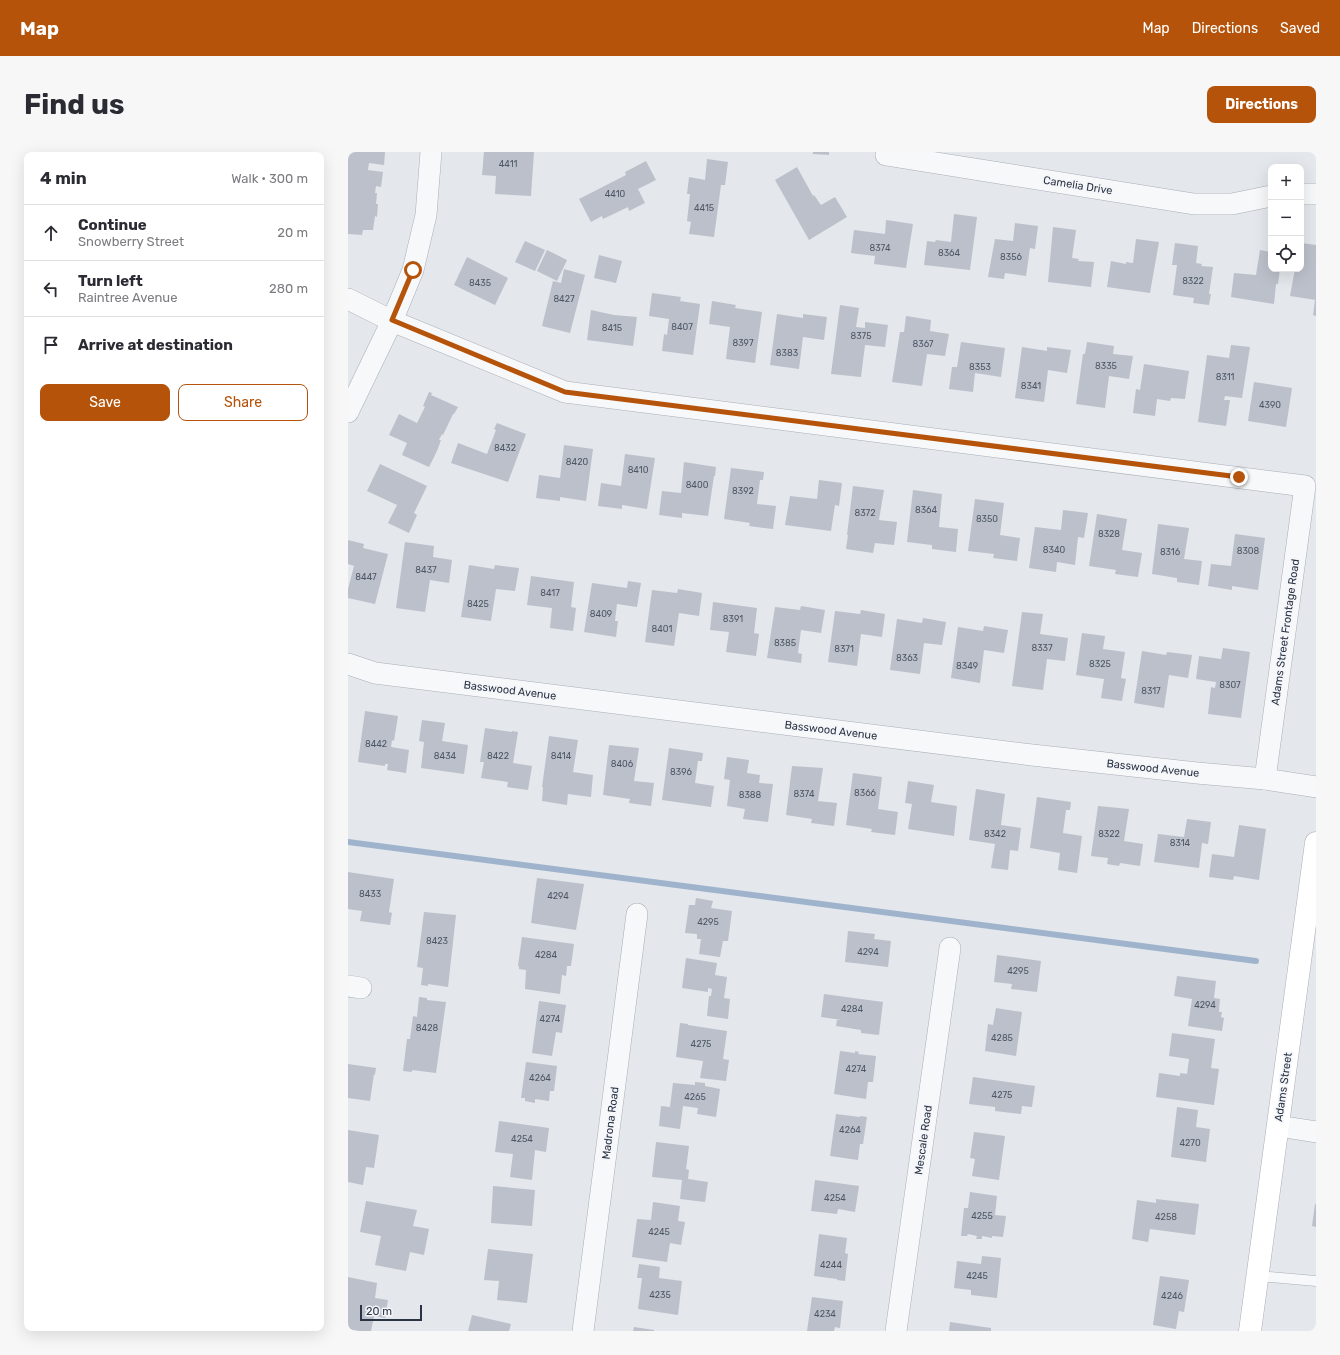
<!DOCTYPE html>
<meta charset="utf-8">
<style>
:root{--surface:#fff;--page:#f7f7f7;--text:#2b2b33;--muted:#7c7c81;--line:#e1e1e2;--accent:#b45309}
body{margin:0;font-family:Rubik,sans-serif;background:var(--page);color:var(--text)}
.controls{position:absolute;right:12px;top:12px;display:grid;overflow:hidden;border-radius:8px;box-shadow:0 4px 16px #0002}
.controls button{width:36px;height:36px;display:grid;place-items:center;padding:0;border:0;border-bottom:1px solid var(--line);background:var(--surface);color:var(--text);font:20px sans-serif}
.scale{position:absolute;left:12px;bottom:10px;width:62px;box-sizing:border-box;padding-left:4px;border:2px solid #2b3445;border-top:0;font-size:11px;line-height:14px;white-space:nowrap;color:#2b3445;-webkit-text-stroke:3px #f4f6f9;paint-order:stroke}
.stop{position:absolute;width:12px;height:12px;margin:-9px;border:3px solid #b45309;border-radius:50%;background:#fff}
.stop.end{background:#b45309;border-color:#fff;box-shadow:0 1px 4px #0008}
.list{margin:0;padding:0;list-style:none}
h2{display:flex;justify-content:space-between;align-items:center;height:52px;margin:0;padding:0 16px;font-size:17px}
h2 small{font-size:13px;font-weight:400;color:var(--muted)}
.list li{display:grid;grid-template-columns:26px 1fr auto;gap:12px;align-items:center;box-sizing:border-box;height:56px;padding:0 16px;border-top:1px solid var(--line)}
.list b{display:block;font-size:15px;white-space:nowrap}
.list p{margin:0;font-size:13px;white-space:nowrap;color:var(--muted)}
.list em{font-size:13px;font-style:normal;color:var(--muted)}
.actions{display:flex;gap:8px;padding:12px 16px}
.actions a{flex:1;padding:9px 0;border:1px solid var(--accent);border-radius:8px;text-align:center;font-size:14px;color:var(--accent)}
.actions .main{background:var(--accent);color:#fff}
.icon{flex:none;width:22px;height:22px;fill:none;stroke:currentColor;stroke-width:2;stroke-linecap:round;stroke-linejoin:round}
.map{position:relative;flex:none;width:968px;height:1179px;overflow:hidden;border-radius:8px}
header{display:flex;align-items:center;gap:24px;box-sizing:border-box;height:56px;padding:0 20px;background:var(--accent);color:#fff}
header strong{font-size:19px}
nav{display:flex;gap:22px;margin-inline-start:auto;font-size:14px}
.intro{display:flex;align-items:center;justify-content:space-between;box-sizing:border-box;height:96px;padding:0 24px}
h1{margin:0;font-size:28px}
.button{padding:10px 18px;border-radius:8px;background:var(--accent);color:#fff;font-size:14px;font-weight:700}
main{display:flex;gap:24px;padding:0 24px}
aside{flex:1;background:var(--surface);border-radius:8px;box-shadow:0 4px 16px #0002}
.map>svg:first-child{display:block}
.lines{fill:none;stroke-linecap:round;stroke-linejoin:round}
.stream{stroke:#9fb4cc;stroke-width:6}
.building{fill:#bbc0ca}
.lane-casing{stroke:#a9aeb7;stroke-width:11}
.street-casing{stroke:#a9aeb7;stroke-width:22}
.secondary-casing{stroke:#a9aeb7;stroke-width:23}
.lane{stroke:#f7f8fa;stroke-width:10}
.street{stroke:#f7f8fa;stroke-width:21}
.secondary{stroke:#fff;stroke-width:22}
.route{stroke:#b45309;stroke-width:5}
.labels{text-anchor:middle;stroke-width:3.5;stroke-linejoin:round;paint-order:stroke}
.number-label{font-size:9px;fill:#4f5766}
.street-label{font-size:11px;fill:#2b3445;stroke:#f4f6f9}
</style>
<header>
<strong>Map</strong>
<nav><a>Map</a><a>Directions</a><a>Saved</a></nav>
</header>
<div class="intro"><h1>Find us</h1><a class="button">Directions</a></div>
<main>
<aside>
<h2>4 min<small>Walk · 300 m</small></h2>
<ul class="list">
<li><svg class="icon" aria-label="ahead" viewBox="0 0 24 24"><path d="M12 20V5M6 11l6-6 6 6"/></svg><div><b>Continue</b><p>Snowberry Street</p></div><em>20 m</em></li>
<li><svg class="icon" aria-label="left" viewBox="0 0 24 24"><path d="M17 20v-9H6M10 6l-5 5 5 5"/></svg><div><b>Turn left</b><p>Raintree Avenue</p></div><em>280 m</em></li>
<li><svg class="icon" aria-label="arrive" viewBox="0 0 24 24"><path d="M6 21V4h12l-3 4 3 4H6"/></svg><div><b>Arrive at destination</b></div></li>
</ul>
<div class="actions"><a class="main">Save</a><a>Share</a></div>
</aside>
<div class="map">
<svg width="968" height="1179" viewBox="0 0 968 1179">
<rect width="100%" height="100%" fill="#e4e7ec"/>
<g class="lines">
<polyline class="stream" points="0,690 908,809"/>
</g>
<g class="building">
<polygon points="0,0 37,0 36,13 21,11 20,18 35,20 33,35 28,34 27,41 29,41 28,52 30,52 29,65 27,64 25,78 15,78 14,83 0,82"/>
<polygon points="136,0 186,0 183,44 147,42 148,24 134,23"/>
<polygon points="465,0 481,0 481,3 465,2"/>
<polygon points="359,7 380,10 377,33 373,33 366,85 341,82 343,70 339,69 342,42 339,42 341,25 357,28"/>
<polygon points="298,9 308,28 290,37 297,51 281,59 280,55 255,67 254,64 243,70 231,47 278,23 277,20"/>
<polygon points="449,15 465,44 466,43 473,53 487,45 499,65 461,88 427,28"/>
<polygon points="606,62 629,65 622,118 576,113 579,89 587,90 588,88 603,90"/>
<polygon points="538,68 565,72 558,116 526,112 527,104 503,101 506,78 537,82"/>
<polygon points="667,71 690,74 687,97 682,96 678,124 657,121 656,127 640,125 647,87 665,89"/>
<polygon points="705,75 728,78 724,106 731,107 730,109 746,110 743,135 700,130"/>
<polygon points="788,87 811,90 802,141 759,135 763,109 778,112 778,110 785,111"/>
<polygon points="177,89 197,98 187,119 167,110"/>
<polygon points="827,91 850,94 848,111 854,112 853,114 865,115 861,142 863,142 861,153 845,151 846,146 825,143 829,113 824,113"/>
<polygon points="953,91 968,93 968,148 942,144 947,117 953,117"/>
<polygon points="199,98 219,108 209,129 189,119"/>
<polygon points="912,98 923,100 923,117 932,117 930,132 928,132 926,152 883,145 886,121 908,123"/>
<polygon points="251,103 274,109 268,131 246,126"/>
<polygon points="119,105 160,126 147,153 106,133"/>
<polygon points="216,117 237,123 222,181 194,174 205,129 213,131"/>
<polygon points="304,141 333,145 332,149 352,152 345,203 314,199 316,182 319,183 321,167 301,164"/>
<polygon points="967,148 968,148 968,164 965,163"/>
<polygon points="364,149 388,153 387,156 414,160 407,211 378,207 382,175 361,172"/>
<polygon points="492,153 511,156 508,175 517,176 517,170 540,173 537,195 517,193 513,225 483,222"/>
<polygon points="243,158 266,163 289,165 285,194 239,188"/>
<polygon points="429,162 455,166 455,162 479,165 476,188 455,185 451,217 422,213"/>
<polygon points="558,164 583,168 582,179 601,182 597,204 579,202 574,234 544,230 552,180 556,180"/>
<polygon points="613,190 657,196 653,225 627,221 625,240 601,237 604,215 609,215"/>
<polygon points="739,190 766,194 765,202 785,204 781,227 761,224 757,256 728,252 735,202 737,202"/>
<polygon points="883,193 902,195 894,246 877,244 876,248 882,248 878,274 850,270 859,203 881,206"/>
<polygon points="674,195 699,199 699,195 723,198 719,221 700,218 696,250 667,246"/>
<polygon points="796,212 841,219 837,247 823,246 822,249 809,247 807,264 785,261 788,237 792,238"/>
<polygon points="906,230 944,236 938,275 900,269"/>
<polygon points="81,240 84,241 83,243 110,255 106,262 105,262 95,283 94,282 91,288 93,288 89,299 81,315 54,303 59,291 41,283 51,262 69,271 77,255 75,254"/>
<polygon points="149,271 178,282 160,330 103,311 110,291 139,302 148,278 146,277"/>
<polygon points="216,293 245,297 238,349 212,345 212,349 188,346 191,323 212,326"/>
<polygon points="277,302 307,306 299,357 274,353 274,357 250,354 253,331 273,334"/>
<polygon points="336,310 368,315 367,324 366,324 360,364 334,361 334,366 311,363 314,339 333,341"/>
<polygon points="32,312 79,334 66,361 69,363 61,381 40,371 49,353 19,339"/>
<polygon points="383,316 416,320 415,328 412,328 409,352 428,354 425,377 401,374 402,371 376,367"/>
<polygon points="471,328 494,331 491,354 487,353 483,379 437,373 442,344 469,347"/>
<polygon points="505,334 536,338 531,368 549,370 546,393 527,391 525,401 498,397 500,383 499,383"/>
<polygon points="565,338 594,342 591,375 610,377 608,400 584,397 584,393 559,390"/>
<polygon points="627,347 656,351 652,383 672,386 669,409 645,406 646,402 620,399"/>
<polygon points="715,358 740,361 736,386 730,385 727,413 709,410 708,420 681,416 687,375 713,378"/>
<polygon points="749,362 779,367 774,398 794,401 790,425 767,422 768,418 741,414"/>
<polygon points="810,372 841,376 836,407 854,409 851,433 829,430 829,426 804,422"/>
<polygon points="887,382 917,386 910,438 884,434 884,438 860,434 863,412 883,414"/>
<polygon points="0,388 16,392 15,396 40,402 27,452 0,446 0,437 6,414 0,412"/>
<polygon points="57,390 86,394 85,405 104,408 101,431 82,428 77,460 48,456"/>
<polygon points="121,413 146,417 147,413 171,416 167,439 148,437 143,469 113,465"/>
<polygon points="183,424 226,430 223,455 228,456 225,479 202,476 204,456 179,453"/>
<polygon points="280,429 293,431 289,455 269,452 267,469 270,469 268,485 236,480 244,431 279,436"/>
<polygon points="330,437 354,441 351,464 331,461 326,494 297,490 304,438 329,441"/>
<polygon points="365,450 409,456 406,481 411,482 408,504 378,500 381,480 362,478"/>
<polygon points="453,454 477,458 473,481 453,478 450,501 454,502 453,511 419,506 427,455 452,458"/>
<polygon points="513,458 537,462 534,485 513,482 509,514 480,510 487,459 512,462"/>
<polygon points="674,460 695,462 692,482 720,486 717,509 699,507 695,538 664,534"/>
<polygon points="575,466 598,470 594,493 576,491 572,522 542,518 549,467 574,471"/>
<polygon points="636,474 660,478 656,501 636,498 632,531 603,526 610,475 635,479"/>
<polygon points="734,481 757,484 755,497 777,500 773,526 778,527 774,549 753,546 756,527 728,523"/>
<polygon points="875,496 902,500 893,566 860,562 863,535 867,536 868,530 848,527 851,504 873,507"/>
<polygon points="794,499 818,503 819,500 844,503 840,526 821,523 816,556 786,551"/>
<polygon points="17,559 50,564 46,589 44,588 43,595 61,598 58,621 39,618 40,612 37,612 37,614 10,610"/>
<polygon points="74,568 97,571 94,589 120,593 116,622 73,616 76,590 71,589"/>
<polygon points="137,576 164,580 164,579 170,580 165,611 184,614 180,638 159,635 160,630 133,626 136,610 132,610"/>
<polygon points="201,584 230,588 225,620 245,623 243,645 220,642 219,653 194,649 195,635 194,635"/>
<polygon points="261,593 291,596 286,629 306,631 303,654 281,651 282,647 255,643"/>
<polygon points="321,596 355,601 354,609 350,609 347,631 366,634 363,655 314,648"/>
<polygon points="379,605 401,608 399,621 412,623 411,631 425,632 420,670 395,667 397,657 379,654 382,628 376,627"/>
<polygon points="444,614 475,616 470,649 489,651 486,674 463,671 464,667 438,663"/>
<polygon points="505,621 534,625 530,657 550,660 547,683 523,680 524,677 498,673"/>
<polygon points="560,629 586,633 583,650 609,654 606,684 560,677 564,652 557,651"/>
<polygon points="628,637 657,642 653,673 673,676 670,699 662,698 660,718 643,716 647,692 621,688"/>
<polygon points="689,645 723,650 722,658 718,658 715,681 734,684 729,721 710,718 712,701 682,696"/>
<polygon points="750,654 781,657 776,689 795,692 792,714 772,711 771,714 759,712 760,706 743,704"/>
<polygon points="839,667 863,670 860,692 854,691 851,716 806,710 810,682 836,685"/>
<polygon points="891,673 918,677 911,728 886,724 885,728 861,725 864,702 886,705"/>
<polygon points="0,720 46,727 41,760 44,761 42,773 12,769 14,759 0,757"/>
<polygon points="189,726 236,732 228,778 183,771"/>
<polygon points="348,746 365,749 363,756 384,759 380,789 375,789 372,805 351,802 353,787 349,787 349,782 337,781 341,753 347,753"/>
<polygon points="76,760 108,763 100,835 80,832 80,834 73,833 75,816 69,815"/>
<polygon points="500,779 527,782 526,787 543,789 540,815 497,810"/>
<polygon points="174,785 226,792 223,814 219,814 218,824 214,823 212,842 177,837 178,818 171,817 171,814 170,814"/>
<polygon points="649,803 693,809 689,840 663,837 664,832 646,830"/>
<polygon points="338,806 369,811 367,823 379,825 376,846 382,847 380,867 359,864 361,844 363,844 364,837 360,836 360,840 334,836"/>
<polygon points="829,824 868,829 866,846 872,847 871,860 874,860 873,865 876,866 874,879 840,874 844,847 826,844"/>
<polygon points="476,842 535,850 531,883 513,881 513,878 488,874 489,868 494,868 473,865"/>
<polygon points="71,845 79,846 79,848 98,850 88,921 64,918 64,920 55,919 59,887 62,887 65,864 69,865"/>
<polygon points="191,849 218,853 214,881 208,880 204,904 184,901"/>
<polygon points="648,856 674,860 668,904 637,899 640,872 645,873"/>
<polygon points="332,871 340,872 340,873 379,879 375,907 381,908 378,929 352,926 355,909 328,905"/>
<polygon points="824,881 867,887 863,916 871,917 866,953 808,945 811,921 832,924 832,921 839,922 841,907 821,904"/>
<polygon points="492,899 507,901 507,899 511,900 510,902 528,904 525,930 520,930 518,947 486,942"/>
<polygon points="178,910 209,914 206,939 202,939 201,949 187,947 187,951 177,949 177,946 173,946"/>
<polygon points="0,912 28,916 27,923 26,922 22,949 0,946"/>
<polygon points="625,925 687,934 684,955 674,954 673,962 647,959 647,955 621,952"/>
<polygon points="347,930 357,931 357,934 372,937 368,965 349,962 350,956 335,954 332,977 311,974 313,954 322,955 325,931 347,933"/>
<polygon points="829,955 850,958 848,975 862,977 858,1010 823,1005"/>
<polygon points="488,962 512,965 512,964 519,965 515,992 512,992 510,1008 482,1004"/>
<polygon points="151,969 201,976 198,1000 187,998 184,1028 162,1025 165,1002 147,1000"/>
<polygon points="0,978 31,983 26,1016 18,1015 15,1033 0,1030"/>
<polygon points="626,980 657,984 651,1028 624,1024 627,1007 622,1006"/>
<polygon points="308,990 341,994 338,1017 341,1018 340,1027 360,1030 357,1050 332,1047 334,1028 304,1025"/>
<polygon points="467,1028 511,1034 507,1060 490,1057 489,1062 463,1059"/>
<polygon points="145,1034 187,1038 184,1074 143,1071"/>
<polygon points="622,1040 649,1044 647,1063 658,1064 655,1085 644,1084 644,1086 634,1084 634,1087 628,1087 629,1084 620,1082 619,1084 613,1084 616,1056 620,1056"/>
<polygon points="808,1047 851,1052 847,1083 802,1077 800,1090 784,1087 789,1048 808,1051"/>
<polygon points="18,1049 69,1058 65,1074 81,1077 76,1103 62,1100 58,1119 27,1113 33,1084 12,1080"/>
<polygon points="305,1050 332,1054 330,1069 337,1070 333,1093 322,1091 319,1110 284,1105 289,1067 303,1068"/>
<polygon points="967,1052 968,1052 968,1075 964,1074"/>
<polygon points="471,1082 499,1086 497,1101 500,1102 497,1129 489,1128 489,1127 466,1124"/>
<polygon points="140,1097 185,1102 179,1151 149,1148 151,1129 136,1128"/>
<polygon points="634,1104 653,1106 649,1146 623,1143 623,1138 606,1136 609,1109 633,1112"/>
<polygon points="291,1112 312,1115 311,1126 334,1129 330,1163 290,1157 294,1126 289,1126"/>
<polygon points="812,1124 841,1128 836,1160 831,1159 828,1177 805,1173"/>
<polygon points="0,1125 29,1131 27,1146 40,1148 37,1166 26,1164 23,1179 12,1179 0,1177"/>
<polygon points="464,1145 495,1149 492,1176 487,1175 486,1179 459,1179"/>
<polygon points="124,1163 163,1172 161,1179 120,1179"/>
<polygon points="602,1170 643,1176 643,1179 601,1179"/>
<polygon points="286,1175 306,1178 306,1179 285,1179"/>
</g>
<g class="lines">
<g class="lane-casing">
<polyline id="lane" points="909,1124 968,1129"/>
</g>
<g class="street-casing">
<g id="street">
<polyline points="538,3 846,52 884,52 923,44"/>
<polyline points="953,42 968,42"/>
<polyline points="0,147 44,169 217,240 957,334 917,627"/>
<polyline points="0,260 44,169 65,118 78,63 83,0"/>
<polyline points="0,512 27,521 684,603 849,621 917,627 968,635"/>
<polyline points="0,834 13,836"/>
<polyline points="930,974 968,980"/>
<polyline points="235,1179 289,762"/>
<polyline points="548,1179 602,796"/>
</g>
</g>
<g class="secondary-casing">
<polyline id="secondary" points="902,1179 968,691"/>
</g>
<use href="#lane" class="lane"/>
<use href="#street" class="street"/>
<use href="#secondary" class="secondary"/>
</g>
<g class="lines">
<polyline class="route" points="65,118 44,168 217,240 891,325"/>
</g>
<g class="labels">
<g class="number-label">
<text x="160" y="15">4411</text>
<text x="267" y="45">4410</text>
<text x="356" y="59">4415</text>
<text x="532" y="99">8374</text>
<text x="601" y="104">8364</text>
<text x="663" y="108">8356</text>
<text x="845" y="132">8322</text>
<text x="132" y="134">8435</text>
<text x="216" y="150">8427</text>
<text x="334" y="178">8407</text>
<text x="264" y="179">8415</text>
<text x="513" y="187">8375</text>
<text x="395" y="194">8397</text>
<text x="575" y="195">8367</text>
<text x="439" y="204">8383</text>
<text x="758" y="217">8335</text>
<text x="632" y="218">8353</text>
<text x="877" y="228">8311</text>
<text x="683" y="237">8341</text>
<text x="922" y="256">4390</text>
<text x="157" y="299">8432</text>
<text x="229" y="313">8420</text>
<text x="290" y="321">8410</text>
<text x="349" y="336">8400</text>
<text x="395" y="342">8392</text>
<text x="578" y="361">8364</text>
<text x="517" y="364">8372</text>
<text x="639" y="370">8350</text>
<text x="761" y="385">8328</text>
<text x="706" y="401">8340</text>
<text x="900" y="402">8308</text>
<text x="822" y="403">8316</text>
<text x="78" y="421">8437</text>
<text x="18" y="428">8447</text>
<text x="202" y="444">8417</text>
<text x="130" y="455">8425</text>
<text x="253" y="465">8409</text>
<text x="385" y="470">8391</text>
<text x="314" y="480">8401</text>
<text x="437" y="494">8385</text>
<text x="694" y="499">8337</text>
<text x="496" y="500">8371</text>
<text x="559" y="509">8363</text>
<text x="752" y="515">8325</text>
<text x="619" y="517">8349</text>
<text x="882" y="536">8307</text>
<text x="803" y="542">8317</text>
<text x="28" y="595">8442</text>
<text x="97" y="607">8434</text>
<text x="150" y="607">8422</text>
<text x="213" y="607">8414</text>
<text x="274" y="615">8406</text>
<text x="333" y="623">8396</text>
<text x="517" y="644">8366</text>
<text x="456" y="645">8374</text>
<text x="402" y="646">8388</text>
<text x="647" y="685">8342</text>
<text x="761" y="685">8322</text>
<text x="832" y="694">8314</text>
<text x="22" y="745">8433</text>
<text x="210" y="747">4294</text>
<text x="360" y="773">4295</text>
<text x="89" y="792">8423</text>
<text x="520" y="803">4294</text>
<text x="198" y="806">4284</text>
<text x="670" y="822">4295</text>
<text x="857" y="856">4294</text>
<text x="504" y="860">4284</text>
<text x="202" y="870">4274</text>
<text x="79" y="879">8428</text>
<text x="654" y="889">4285</text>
<text x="353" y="895">4275</text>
<text x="508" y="920">4274</text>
<text x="192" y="929">4264</text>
<text x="654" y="946">4275</text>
<text x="347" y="948">4265</text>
<text x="502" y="981">4264</text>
<text x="174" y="990">4254</text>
<text x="842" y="994">4270</text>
<text x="487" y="1049">4254</text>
<text x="634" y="1067">4255</text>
<text x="818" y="1068">4258</text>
<text x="311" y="1083">4245</text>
<text x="483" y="1116">4244</text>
<text x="629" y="1127">4245</text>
<text x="312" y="1146">4235</text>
<text x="824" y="1147">4246</text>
<text x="477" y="1165">4234</text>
</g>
<g class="street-label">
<text transform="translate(730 33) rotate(9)" y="4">Camelia Drive</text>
<text transform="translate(937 480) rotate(-82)" y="4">Adams Street Frontage Road</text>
<text transform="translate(162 538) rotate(7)" y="4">Basswood Avenue</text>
<text transform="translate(483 578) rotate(7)" y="4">Basswood Avenue</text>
<text transform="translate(805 616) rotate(6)" y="4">Basswood Avenue</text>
<text transform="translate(935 935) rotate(-82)" y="4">Adams Street</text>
<text transform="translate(262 971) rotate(-83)" y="4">Madrona Road</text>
<text transform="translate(575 988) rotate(-82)" y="4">Mescale Road</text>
</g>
</g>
</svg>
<div class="controls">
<button>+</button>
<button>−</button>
<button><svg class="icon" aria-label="locate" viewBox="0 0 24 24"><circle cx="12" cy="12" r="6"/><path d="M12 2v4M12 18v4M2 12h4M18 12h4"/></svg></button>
</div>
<div class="scale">20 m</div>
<div class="stop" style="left:65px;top:118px"></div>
<div class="stop end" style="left:891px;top:325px"></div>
</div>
</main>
